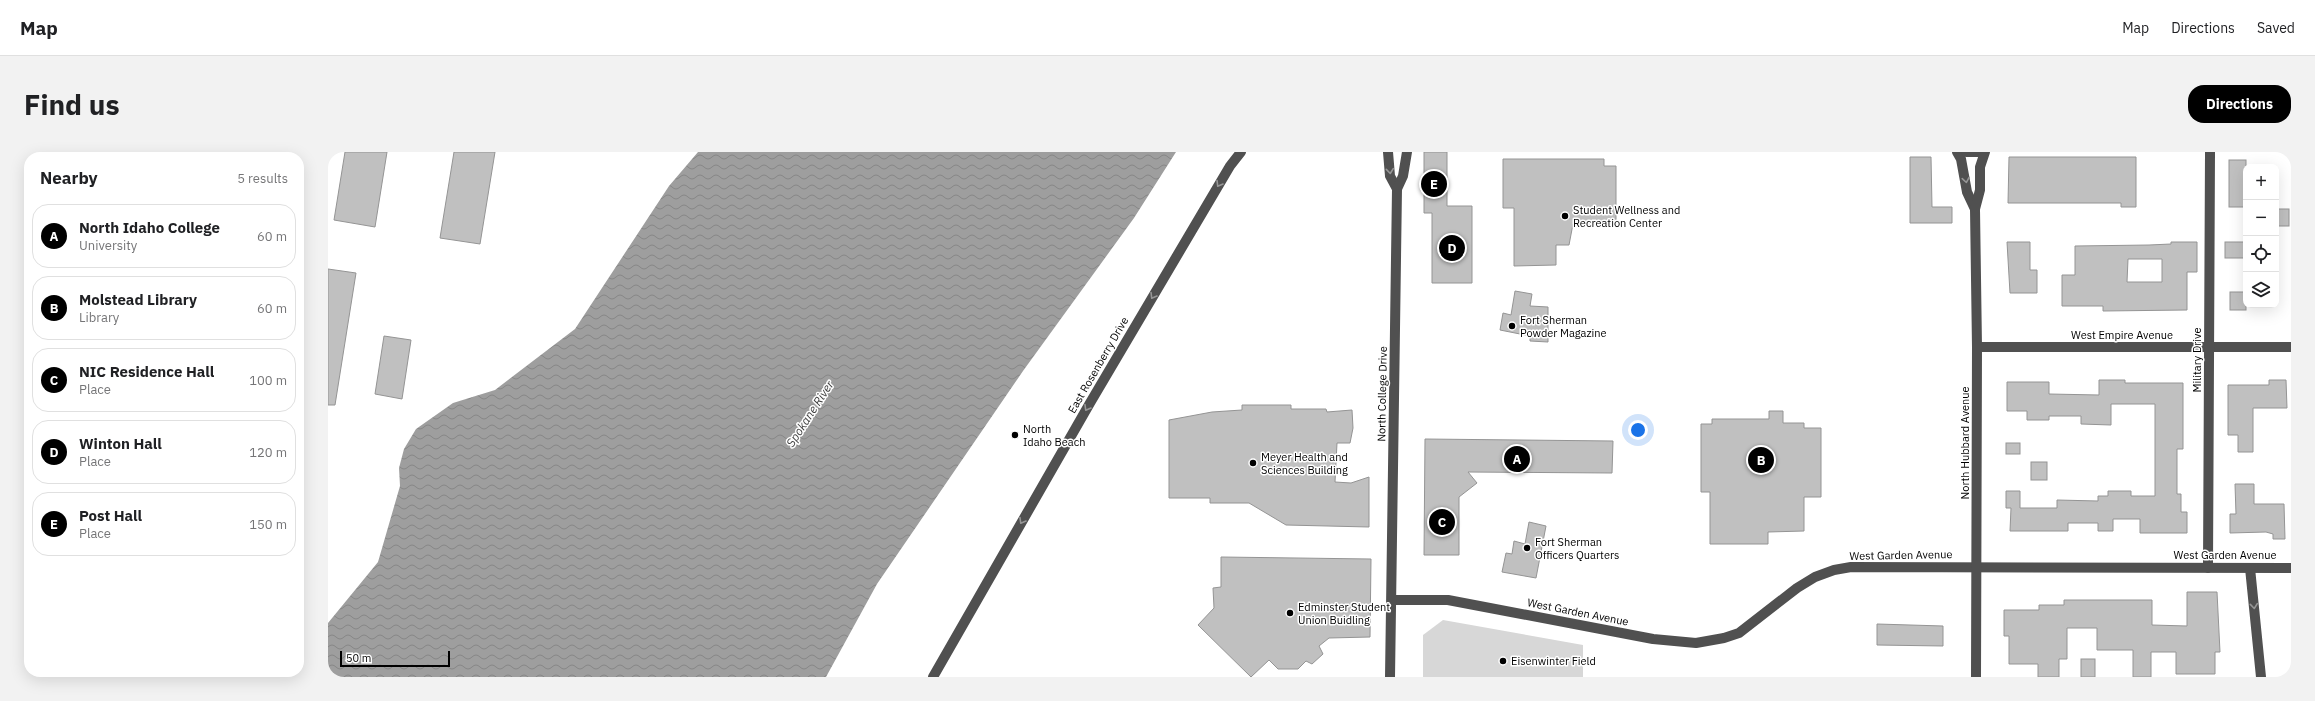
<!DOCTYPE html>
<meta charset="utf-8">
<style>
:root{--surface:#fff;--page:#f2f2f2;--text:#202124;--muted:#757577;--line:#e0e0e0;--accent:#000}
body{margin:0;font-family:"IBM Plex Sans",sans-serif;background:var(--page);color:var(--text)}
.controls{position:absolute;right:12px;top:12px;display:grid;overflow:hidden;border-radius:8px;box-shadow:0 4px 16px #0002}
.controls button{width:36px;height:36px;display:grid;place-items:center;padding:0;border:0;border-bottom:1px solid var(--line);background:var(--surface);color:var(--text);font:20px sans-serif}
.scale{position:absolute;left:12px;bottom:10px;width:110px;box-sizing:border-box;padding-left:4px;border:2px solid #000;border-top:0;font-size:11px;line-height:14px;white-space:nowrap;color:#000;-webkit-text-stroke:3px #fff;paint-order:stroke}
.you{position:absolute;left:1310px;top:278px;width:14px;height:14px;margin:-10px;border:3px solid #fff;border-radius:50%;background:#1a73e8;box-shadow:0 0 0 6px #1a73e833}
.badge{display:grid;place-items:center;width:26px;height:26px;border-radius:50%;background:var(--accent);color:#fff;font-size:13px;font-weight:700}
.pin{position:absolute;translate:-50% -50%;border:2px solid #fff;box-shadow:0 1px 4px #0006}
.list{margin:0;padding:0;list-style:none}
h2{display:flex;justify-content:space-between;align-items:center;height:52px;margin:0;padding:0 16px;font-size:17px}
h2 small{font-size:13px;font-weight:400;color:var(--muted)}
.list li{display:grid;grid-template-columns:26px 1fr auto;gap:12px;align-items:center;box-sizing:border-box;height:64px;margin:0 8px 8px;padding:0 8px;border:1px solid var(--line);border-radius:16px}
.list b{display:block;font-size:15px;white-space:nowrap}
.list p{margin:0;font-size:13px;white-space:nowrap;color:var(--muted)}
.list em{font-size:13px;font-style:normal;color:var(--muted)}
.icon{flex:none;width:22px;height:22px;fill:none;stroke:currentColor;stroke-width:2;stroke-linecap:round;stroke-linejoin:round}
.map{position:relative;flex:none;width:1963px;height:525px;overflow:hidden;border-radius:16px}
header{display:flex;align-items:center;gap:24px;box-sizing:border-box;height:56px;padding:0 20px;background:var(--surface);border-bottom:1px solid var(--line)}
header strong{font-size:19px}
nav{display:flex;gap:22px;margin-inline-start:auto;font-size:14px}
.intro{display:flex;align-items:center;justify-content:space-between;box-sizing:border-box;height:96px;padding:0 24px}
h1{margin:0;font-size:28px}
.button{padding:10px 18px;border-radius:16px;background:var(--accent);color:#fff;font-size:14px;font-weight:700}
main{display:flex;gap:24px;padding:0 24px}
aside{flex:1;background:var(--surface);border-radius:16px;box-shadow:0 4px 16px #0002}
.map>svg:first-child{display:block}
.pitch{fill:#d7d7d7}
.water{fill:url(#water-waves)}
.building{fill:#c0c0c0;stroke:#949494;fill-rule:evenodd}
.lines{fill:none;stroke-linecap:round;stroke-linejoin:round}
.minor{stroke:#505050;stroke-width:10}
.oneway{stroke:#969696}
.poi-dot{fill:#000;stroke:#fff;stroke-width:1.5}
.labels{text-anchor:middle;stroke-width:3;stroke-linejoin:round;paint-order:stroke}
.poi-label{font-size:11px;fill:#000;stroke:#fff;text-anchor:start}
.street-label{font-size:11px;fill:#000;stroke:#fff}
.water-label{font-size:12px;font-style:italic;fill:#3f3f3f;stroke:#fff}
</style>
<header>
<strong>Map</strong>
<nav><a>Map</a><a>Directions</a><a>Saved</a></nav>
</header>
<div class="intro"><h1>Find us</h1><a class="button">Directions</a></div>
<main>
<aside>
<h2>Nearby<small>5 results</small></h2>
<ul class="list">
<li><span class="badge">A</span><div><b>North Idaho College</b><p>University</p></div><em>60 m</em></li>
<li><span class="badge">B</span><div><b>Molstead Library</b><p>Library</p></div><em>60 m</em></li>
<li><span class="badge">C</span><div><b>NIC Residence Hall</b><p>Place</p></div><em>100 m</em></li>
<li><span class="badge">D</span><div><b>Winton Hall</b><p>Place</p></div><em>120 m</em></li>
<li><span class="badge">E</span><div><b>Post Hall</b><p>Place</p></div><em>150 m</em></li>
</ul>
</aside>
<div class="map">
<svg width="1963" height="525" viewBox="0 0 1963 525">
<defs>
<pattern id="water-waves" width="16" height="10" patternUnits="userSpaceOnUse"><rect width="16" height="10" fill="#9e9e9e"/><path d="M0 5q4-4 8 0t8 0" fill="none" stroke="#868686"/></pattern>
</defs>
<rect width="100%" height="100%" fill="#fff"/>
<polygon class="pitch" points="1115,468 1255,493 1255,525 1095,525 1095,483"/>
<polygon class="water" points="370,0 848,0 806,66 695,219 549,432 498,525 0,525 0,471 50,410 72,334 71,316 76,297 88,277 125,251 167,238 247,177 341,34"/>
<g class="building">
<polygon points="17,0 59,0 47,75 6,68"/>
<polygon points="126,0 167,0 152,92 112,86"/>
<polygon points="1096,0 1119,0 1119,54 1144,54 1144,131 1104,131 1104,61 1096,61 1096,39 1093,39 1093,26 1096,26"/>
<polygon points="1582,5 1603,5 1604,55 1624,55 1624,71 1582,71"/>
<polygon points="1681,5 1808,5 1808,55 1793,55 1793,51 1680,51"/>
<polygon points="1175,7 1276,7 1276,14 1288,14 1288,72 1245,72 1241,93 1228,93 1228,113 1186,114 1186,56 1175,56"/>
<rect x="1901" y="8" width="17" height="47"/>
<rect x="1948" y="57" width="13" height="17"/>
<polygon points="1679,90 1702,90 1702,118 1709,118 1709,141 1682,141"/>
<path d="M 1843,90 L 1869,90 L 1869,120 L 1859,120 L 1859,158 L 1775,159 L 1775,154 L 1734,154 L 1734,123 L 1747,123 L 1747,94 L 1821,93 L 1843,92 ZM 1800,107 L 1834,107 L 1834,130 L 1799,130 Z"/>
<rect x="1897" y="90" width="21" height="16"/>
<polygon points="0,117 28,121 7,253 0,253"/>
<polygon points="1187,139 1204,142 1202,154 1220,155 1220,190 1202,189 1202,184 1172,178 1175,161 1183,163"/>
<rect x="1902" y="140" width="16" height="18"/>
<polygon points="56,184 83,188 74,247 47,242"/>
<polygon points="1771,228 1797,228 1797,231 1855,231 1855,297 1849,297 1849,342 1853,342 1853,360 1859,360 1859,381 1812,381 1812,367 1785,367 1785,379 1770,379 1770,371 1740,371 1740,379 1682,379 1683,356 1678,356 1678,339 1692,339 1692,356 1729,356 1729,348 1770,349 1770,344 1780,344 1780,339 1803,339 1803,344 1827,344 1827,252 1783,252 1783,273 1753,272 1753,264 1721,264 1721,268 1699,268 1699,259 1679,259 1679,230 1721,230 1721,242 1771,243"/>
<polygon points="1941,228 1958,228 1959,256 1925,256 1925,300 1910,300 1910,283 1900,283 1900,233 1941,233"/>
<polygon points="914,253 963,253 963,257 998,257 999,260 1024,258 1025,276 1022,291 1009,291 1007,330 1023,331 1041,325 1041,375 958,373 921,351 882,351 882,346 841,346 841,268 884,260 914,258"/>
<polygon points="1441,259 1455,259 1455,271 1476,271 1476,276 1493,276 1493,345 1476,345 1476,379 1440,380 1440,392 1382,392 1382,340 1373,340 1373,272 1384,272 1384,267 1441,267"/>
<polygon points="1097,287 1285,289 1284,321 1140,320 1149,331 1131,345 1131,403 1096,403"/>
<rect x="1678" y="291" width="14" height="11"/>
<rect x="1703" y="310" width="16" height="18"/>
<polygon points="1907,332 1926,332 1926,352 1956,352 1957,387 1945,387 1945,382 1938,380 1902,381 1902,362 1908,362"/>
<polygon points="1201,370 1218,374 1208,426 1174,420 1178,401 1184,402 1186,389 1197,392"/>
<polygon points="893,405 1043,407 1042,485 1001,486 991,494 995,502 984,512 978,509 970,517 950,517 941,508 923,525 870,473 886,456 885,436 893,435"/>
<polygon points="1859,440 1889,440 1892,500 1887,500 1887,522 1848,522 1848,500 1823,500 1823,525 1805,525 1805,498 1769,498 1769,476 1739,476 1739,507 1731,507 1731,525 1710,525 1710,512 1681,512 1681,484 1676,484 1676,458 1711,458 1711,453 1736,453 1736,448 1824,448 1824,473 1859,474"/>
<polygon points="1549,472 1615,474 1615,494 1549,493"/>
<rect x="1753" y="507" width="14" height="18"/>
</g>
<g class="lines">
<g class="minor">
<polyline points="1060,0 1062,24 1069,37"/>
<polyline points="1629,0 1633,7 1639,40 1647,57"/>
<polyline points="1638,0 1651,0"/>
<polyline points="1649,195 1963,195"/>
<polyline points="1880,416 1882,0"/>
<polyline points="1922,416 1933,525"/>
<polyline points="1064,448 1120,448 1325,487 1368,491 1396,486 1411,481 1469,436 1487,425 1506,418 1523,415 1963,416"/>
<polyline points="605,525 762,251 902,14 913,0"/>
<polyline points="1062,525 1069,37 1075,24 1079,0"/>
<polyline points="1648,525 1649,195 1647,57 1652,38 1652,15 1657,0"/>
</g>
</g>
<defs><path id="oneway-chevron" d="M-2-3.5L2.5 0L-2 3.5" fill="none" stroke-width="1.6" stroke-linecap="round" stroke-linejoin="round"/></defs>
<g class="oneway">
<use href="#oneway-chevron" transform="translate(1062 19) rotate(84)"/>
<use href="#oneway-chevron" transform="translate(1638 28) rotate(81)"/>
<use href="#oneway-chevron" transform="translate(891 32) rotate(121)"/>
<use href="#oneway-chevron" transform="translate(825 144) rotate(121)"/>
<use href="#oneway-chevron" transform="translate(759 256) rotate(120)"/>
<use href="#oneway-chevron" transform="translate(694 369) rotate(120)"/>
<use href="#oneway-chevron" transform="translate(1926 454) rotate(84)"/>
</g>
<g class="poi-dot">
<circle cx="1237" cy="64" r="4"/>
<circle cx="1184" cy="174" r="4"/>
<circle cx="687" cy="283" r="4"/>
<circle cx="925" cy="311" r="4"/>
<circle cx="1199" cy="396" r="4"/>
<circle cx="962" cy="461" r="4"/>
<circle cx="1175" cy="509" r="4"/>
</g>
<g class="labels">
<g class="poi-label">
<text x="1245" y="62">Student Wellness and<tspan x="1245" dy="13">Recreation Center</tspan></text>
<text x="1192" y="172">Fort Sherman<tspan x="1192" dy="13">Powder Magazine</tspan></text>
<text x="695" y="281">North<tspan x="695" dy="13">Idaho Beach</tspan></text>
<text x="933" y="309">Meyer Health and<tspan x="933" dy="13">Sciences Building</tspan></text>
<text x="1207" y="394">Fort Sherman<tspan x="1207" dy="13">Officers Quarters</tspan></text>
<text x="970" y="459">Edminster Student<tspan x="970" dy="13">Union Buidling</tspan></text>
<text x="1183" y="513">Eisenwinter Field</text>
</g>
<g class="street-label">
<text x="1794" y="187">West Empire Avenue</text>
<text transform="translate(1869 208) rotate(-90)" y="4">Military Drive</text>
<text transform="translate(770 213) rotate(-60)" y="4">East Rosenberry Drive</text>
<text transform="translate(1054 242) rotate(-89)" y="4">North College Drive</text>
<text transform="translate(1637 291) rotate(-90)" y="4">North Hubbard Avenue</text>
<text transform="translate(1573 403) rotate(-1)" y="4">West Garden Avenue</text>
<text x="1897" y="407">West Garden Avenue</text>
<text transform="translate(1250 460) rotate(11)" y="4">West Garden Avenue</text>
</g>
<g class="water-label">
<text transform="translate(482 262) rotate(-57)" y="4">Spokane River</text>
</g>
</g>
</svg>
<div class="controls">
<button>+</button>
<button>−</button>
<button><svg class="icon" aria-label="locate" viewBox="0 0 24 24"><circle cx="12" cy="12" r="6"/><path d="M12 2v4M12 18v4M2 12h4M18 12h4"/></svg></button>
<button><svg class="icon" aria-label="layers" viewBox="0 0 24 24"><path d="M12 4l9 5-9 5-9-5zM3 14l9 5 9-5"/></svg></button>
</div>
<div class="scale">50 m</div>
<div class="you"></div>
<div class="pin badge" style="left:1189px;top:307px">A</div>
<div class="pin badge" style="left:1433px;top:308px">B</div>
<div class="pin badge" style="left:1114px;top:370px">C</div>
<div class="pin badge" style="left:1124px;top:96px">D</div>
<div class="pin badge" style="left:1106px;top:32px">E</div>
</div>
</main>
